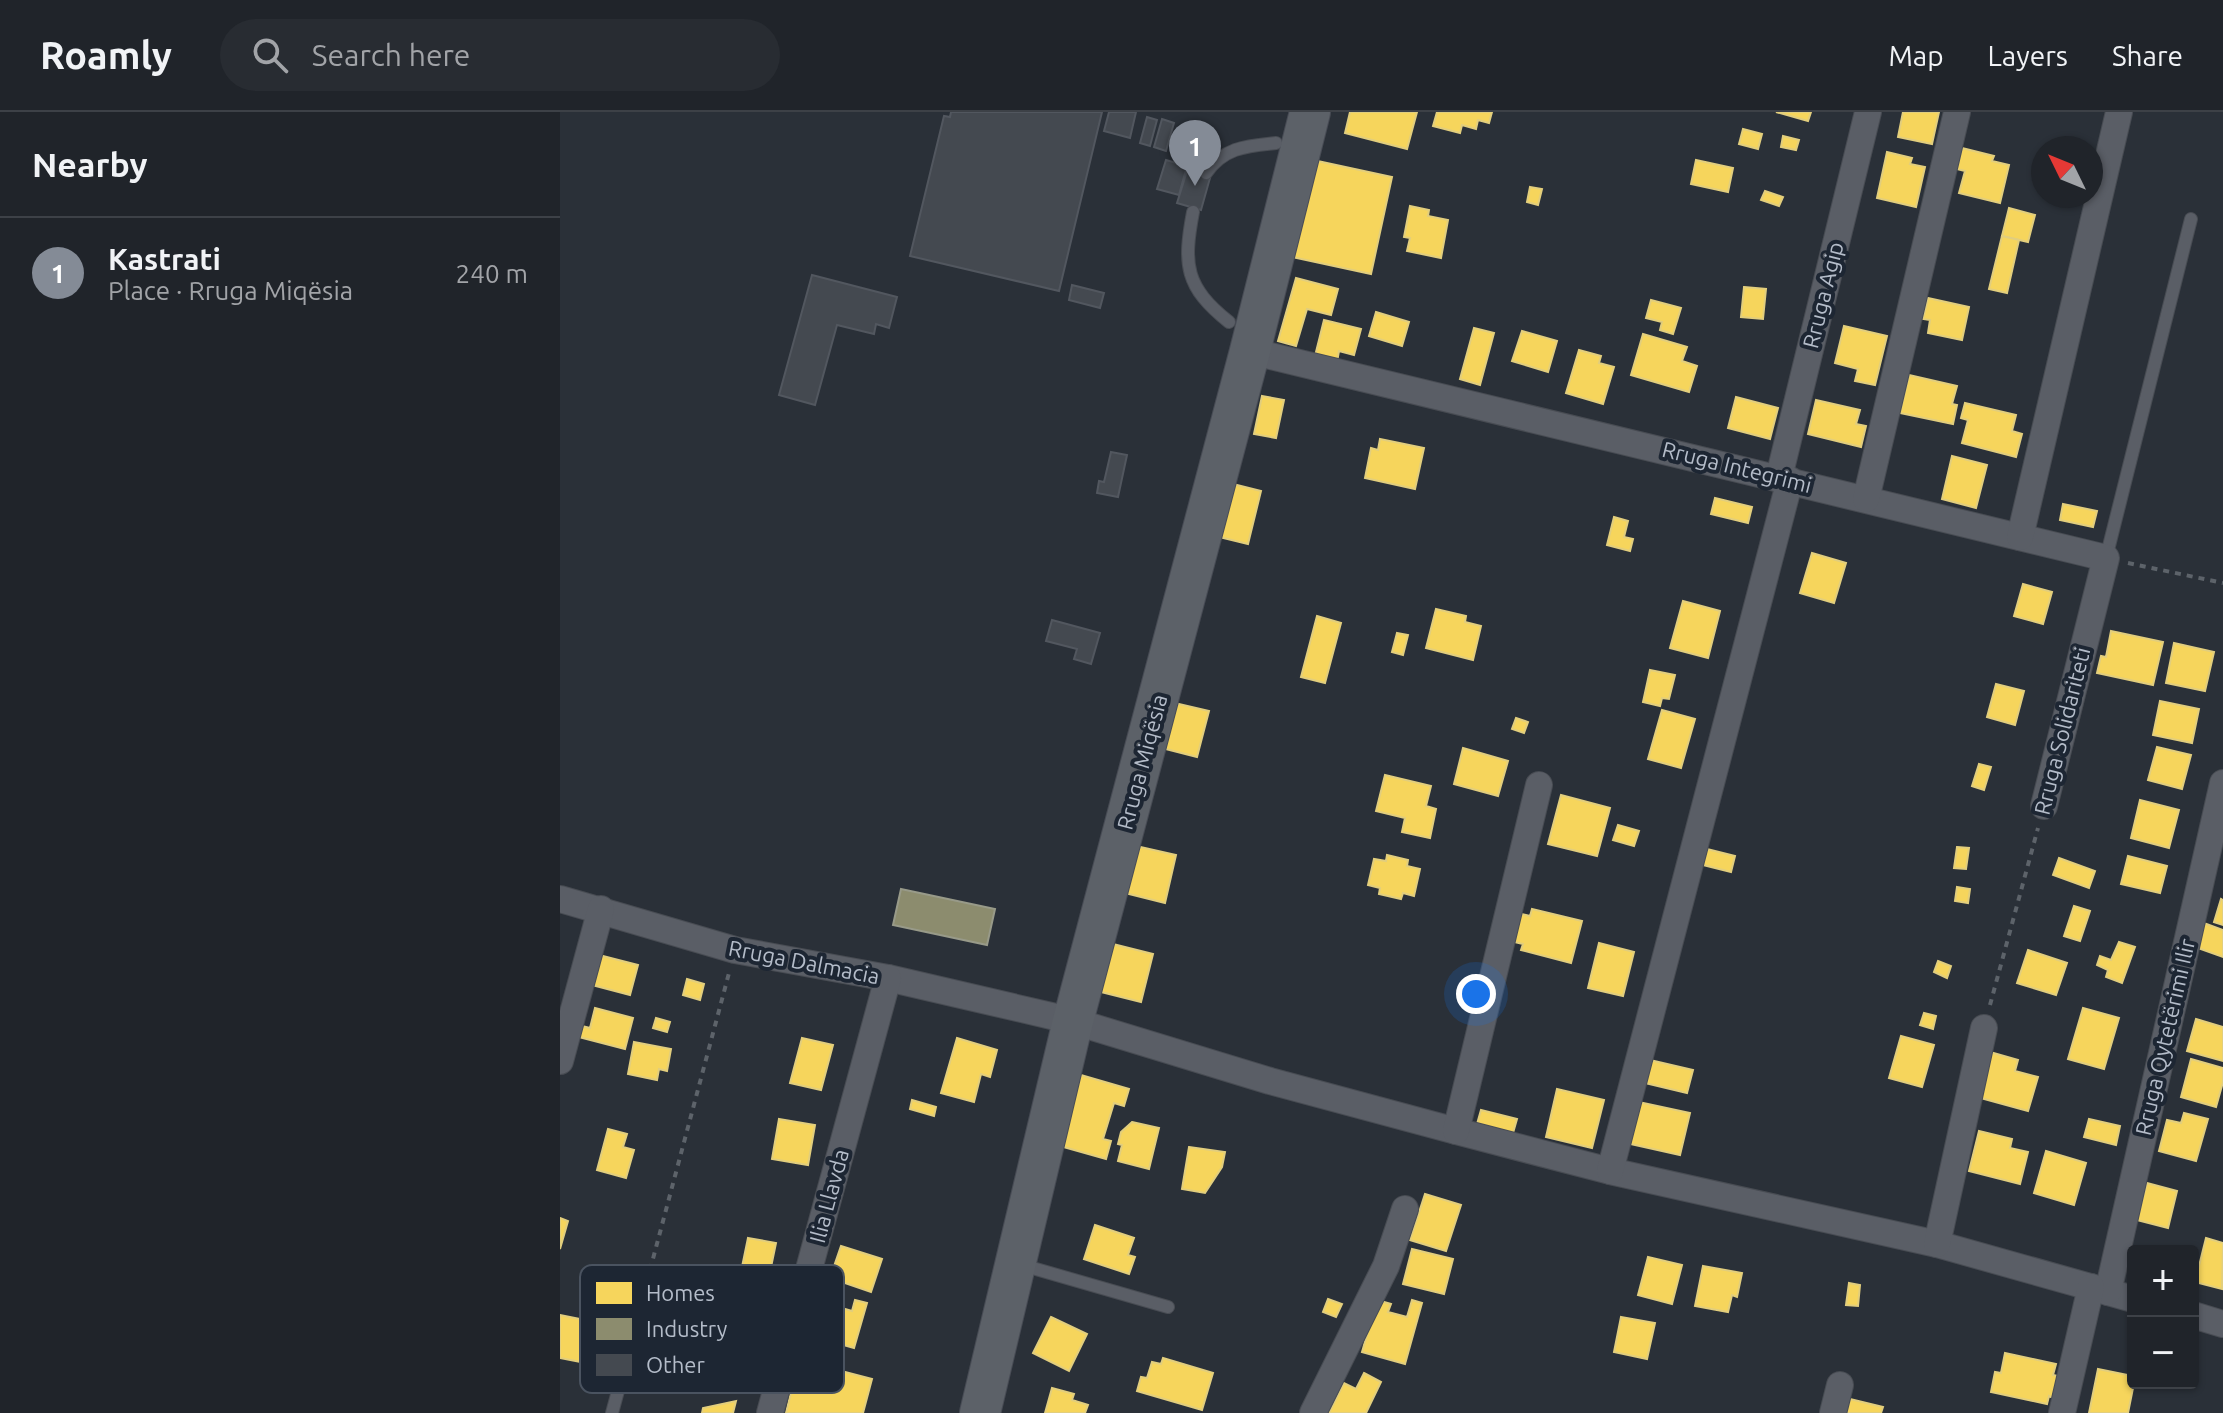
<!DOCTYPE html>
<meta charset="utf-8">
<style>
:root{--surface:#20242a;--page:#282c32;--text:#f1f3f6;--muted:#a2a4a8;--line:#3d4147;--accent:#848b96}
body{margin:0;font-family:Ubuntu,sans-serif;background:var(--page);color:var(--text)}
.controls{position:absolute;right:24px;bottom:24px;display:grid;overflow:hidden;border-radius:8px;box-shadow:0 2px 6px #0004}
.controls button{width:72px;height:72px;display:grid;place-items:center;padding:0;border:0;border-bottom:2px solid var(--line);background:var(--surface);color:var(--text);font:40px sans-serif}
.compass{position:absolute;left:1471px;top:24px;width:72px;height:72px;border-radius:50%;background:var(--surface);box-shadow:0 2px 6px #0004;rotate:313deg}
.you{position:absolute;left:916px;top:882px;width:28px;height:28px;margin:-20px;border:6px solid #fff;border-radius:50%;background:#1a73e8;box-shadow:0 0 0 12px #1a73e833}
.badge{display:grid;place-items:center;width:52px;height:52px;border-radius:50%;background:var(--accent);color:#fff;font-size:26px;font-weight:700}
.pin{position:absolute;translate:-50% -66px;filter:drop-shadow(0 2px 4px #0008)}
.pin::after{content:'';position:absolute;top:42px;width:28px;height:24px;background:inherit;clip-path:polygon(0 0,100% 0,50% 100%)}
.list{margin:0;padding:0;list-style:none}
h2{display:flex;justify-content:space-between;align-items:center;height:104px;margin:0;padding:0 32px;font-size:34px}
h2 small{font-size:26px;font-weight:400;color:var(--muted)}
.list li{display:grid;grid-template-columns:52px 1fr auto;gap:24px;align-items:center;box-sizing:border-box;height:112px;padding:0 32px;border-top:2px solid var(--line)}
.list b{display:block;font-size:30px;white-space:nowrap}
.list p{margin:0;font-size:26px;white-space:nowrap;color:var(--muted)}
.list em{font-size:26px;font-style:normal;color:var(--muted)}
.icon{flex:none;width:44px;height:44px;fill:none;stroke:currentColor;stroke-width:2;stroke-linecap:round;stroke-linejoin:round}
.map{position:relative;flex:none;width:1663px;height:1301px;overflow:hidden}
header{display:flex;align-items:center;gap:48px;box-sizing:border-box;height:112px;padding:0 40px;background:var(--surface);border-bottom:2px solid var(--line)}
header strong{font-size:38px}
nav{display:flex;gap:44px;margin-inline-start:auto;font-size:28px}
.search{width:560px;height:72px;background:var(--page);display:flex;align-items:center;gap:20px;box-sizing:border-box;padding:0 28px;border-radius:44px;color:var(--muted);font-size:30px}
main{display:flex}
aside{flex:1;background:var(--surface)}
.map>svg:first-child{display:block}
.homes{fill:#f6d55c;stroke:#e2ce7d;stroke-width:2}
.industry{fill:#8c8c6e;stroke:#989a89;stroke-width:2}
.building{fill:#444950;stroke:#52575f;stroke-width:2}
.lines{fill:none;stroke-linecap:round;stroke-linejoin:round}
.lane-casing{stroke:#484c53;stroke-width:14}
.street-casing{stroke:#484c53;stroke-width:28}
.primary-casing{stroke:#484c55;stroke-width:42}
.path{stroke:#5d636a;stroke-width:4;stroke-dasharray:6 6;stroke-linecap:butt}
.lane{stroke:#5a5e66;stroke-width:12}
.street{stroke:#5a5e66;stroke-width:26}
.primary{stroke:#5c6168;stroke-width:40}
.labels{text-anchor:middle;stroke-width:8;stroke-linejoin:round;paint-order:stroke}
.street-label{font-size:22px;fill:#b4bcc9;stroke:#1d2633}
.key{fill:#1d2633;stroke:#4a5360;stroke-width:2}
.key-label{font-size:22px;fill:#b4bcc9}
</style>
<header>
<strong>Roamly</strong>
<div class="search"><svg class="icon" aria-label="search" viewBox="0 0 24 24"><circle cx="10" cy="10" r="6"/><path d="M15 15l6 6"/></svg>Search here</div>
<nav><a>Map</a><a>Layers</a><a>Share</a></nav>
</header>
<main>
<aside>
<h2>Nearby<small></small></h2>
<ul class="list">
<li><span class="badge">1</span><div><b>Kastrati</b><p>Place · Rruga Miqësia</p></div><em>240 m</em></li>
</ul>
</aside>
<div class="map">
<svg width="1663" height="1301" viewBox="0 0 1663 1301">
<rect width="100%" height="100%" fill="#2a3038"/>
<g class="homes">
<polygon points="790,0 857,0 847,37 785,21"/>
<polygon points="877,0 932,0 929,11 918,8 916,17 902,13 900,21 873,14"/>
<polygon points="1216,0 1251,0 1248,9"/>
<polygon points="1343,0 1379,0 1372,32 1338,25"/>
<polygon points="1183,17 1202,22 1198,37 1179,32"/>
<polygon points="1223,24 1239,28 1236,38 1221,35"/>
<polygon points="1402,36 1434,44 1432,49 1449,53 1440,91 1399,81 1405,59 1397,57"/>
<polygon points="1327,40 1352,46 1350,52 1365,55 1356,95 1317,86"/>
<polygon points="753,48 832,65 811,162 732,145"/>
<polygon points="1136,48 1173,56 1168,80 1131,72"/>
<polygon points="970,75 982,77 978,93 967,90"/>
<polygon points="1205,79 1223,85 1219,94 1201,88"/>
<polygon points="850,94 869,98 868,104 888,108 881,146 847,139 850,126 844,125"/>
<polygon points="1449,96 1475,103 1468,130 1442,124"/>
<polygon points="1442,124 1459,128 1447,181 1429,177"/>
<polygon points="736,166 778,177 771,203 747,197 736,234 718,229"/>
<polygon points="1184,175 1206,177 1203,207 1181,205"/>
<polygon points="1368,186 1409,195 1402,228 1368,221 1370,208 1363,207"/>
<polygon points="1091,188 1121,196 1113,222 1100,218 1102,210 1086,206"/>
<polygon points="816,200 849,210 842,234 809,224"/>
<polygon points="764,208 801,217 794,243 779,239 777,250 755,244"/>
<polygon points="1284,214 1327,224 1315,273 1295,269 1298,257 1275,251"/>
<polygon points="914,216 934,221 920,273 900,267"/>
<polygon points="962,219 997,229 988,260 952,249"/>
<polygon points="1083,222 1127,235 1122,249 1137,254 1129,280 1071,263"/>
<polygon points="1019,238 1041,244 1039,251 1054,255 1043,292 1006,281"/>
<polygon points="1349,263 1397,274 1392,292 1397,293 1393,312 1340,301"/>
<polygon points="702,284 724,288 716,326 694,322"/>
<polygon points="1176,285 1218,296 1210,327 1168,316"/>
<polygon points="1256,288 1300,298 1296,312 1306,314 1301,335 1248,322"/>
<polygon points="1405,291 1456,303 1452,319 1462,322 1456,345 1402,331 1408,308 1401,306"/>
<polygon points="820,327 864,336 855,377 805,366 811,336 818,338"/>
<polygon points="1392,344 1427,353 1416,396 1382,387"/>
<polygon points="661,369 701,379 688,432 647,422"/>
<polygon points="1155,386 1192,395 1188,411 1151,402"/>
<polygon points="1503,392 1537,399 1533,415 1500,408"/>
<polygon points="1054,405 1068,409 1064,425 1073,427 1070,439 1047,433"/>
<polygon points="1252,441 1286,451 1274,491 1240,481"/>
<polygon points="1463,472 1492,480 1483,512 1454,504"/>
<polygon points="1123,489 1160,499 1148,546 1110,536"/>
<polygon points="876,497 906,504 905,510 921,514 913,548 866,536"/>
<polygon points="757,504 781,511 765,571 741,565"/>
<polygon points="1551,519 1603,530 1593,573 1537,561 1541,544 1546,545"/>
<polygon points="837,521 848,523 843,543 832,540"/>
<polygon points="1614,531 1654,540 1645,579 1606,571"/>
<polygon points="1090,558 1115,563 1109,587 1102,586 1100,594 1083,590"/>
<polygon points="1436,572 1464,579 1455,613 1427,605"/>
<polygon points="606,589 649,599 637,645 594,634"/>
<polygon points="1600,589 1639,597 1632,631 1593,623"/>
<polygon points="1102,598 1135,607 1121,656 1088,647"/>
<polygon points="956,606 968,610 964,621 952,617"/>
<polygon points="1597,635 1631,643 1622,677 1588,668"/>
<polygon points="903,636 948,649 938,684 894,672"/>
<polygon points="1419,652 1431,655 1424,678 1412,674"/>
<polygon points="825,663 871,674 866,694 876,697 870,726 842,720 845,706 816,699"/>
<polygon points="1001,683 1050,696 1037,744 988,732"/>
<polygon points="1580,688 1619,698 1609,736 1571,726"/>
<polygon points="1058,713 1079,719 1074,734 1053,728"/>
<polygon points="576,734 616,743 605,791 565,781"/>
<polygon points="1397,735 1409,736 1406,757 1394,756"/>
<polygon points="1143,736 1175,744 1171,760 1139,752"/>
<polygon points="827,743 848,748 847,754 860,757 854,784 843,781 841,787 819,782 820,776 808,773 814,747 826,749"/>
<polygon points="1568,744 1607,754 1600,781 1561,772"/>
<polygon points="1499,746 1535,759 1529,776 1493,763"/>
<polygon points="1397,775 1410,777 1408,791 1395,789"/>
<polygon points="1661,787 1663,788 1663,813 1654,810"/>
<polygon points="1514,794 1530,799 1520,829 1504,824"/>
<polygon points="972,797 1022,809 1011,851 961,838 963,832 946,828 953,800 970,804"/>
<polygon points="1641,810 1663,818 1663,845 1632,834"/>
<polygon points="1559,830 1575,835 1562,871 1546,865 1548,858 1537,853 1540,844 1551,848"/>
<polygon points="549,831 593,842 581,890 537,879"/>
<polygon points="1039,831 1074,840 1063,884 1028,876"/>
<polygon points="1468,838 1507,851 1496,883 1457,871"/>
<polygon points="39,843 78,853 70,883 32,873"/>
<polygon points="1378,849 1391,854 1387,866 1374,860"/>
<polygon points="127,867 144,872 140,888 123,883"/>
<polygon points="35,896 73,906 65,937 15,924 18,913 30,916"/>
<polygon points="1523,896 1559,906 1544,957 1508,947"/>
<polygon points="1364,901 1376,904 1373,917 1360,913"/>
<polygon points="96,906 110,910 107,920 93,916"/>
<polygon points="1636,907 1663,915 1663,949 1627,939"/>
<polygon points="1341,924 1374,933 1362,975 1329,966"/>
<polygon points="242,926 273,933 261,978 230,971"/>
<polygon points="397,926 437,938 430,965 421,962 414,990 381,981"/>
<polygon points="74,930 111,937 107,959 99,957 97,968 68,962"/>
<polygon points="1430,940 1458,948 1455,959 1478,965 1468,999 1417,985"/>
<polygon points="1631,947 1663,956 1663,970 1656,995 1621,985"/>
<polygon points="1090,948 1133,958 1127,981 1085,971"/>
<polygon points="514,961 569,977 564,994 554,991 543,1027 551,1029 546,1047 493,1032"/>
<polygon points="997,977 1044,988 1032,1036 986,1025"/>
<polygon points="352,988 376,995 374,1004 350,997"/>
<polygon points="1074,989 1130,1001 1120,1043 1066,1031"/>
<polygon points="921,998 957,1007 951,1028 915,1019"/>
<polygon points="1624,1001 1648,1007 1636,1049 1599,1039 1607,1008 1621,1011"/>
<polygon points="219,1007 255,1013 248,1053 212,1047"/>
<polygon points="1529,1007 1560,1014 1556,1033 1524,1025"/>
<polygon points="572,1010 599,1016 589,1057 558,1049 562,1033 558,1032 561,1020"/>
<polygon points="48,1017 67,1022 63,1035 74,1038 66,1066 37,1058"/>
<polygon points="1419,1019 1452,1027 1450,1036 1468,1040 1460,1072 1409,1059"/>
<polygon points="629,1035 665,1040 662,1055 645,1081 622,1077"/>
<polygon points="1486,1039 1526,1051 1514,1093 1474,1081"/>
<polygon points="1587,1071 1617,1079 1608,1116 1577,1108"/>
<polygon points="865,1082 901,1093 886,1139 850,1128"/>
<polygon points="0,1106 8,1109 0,1137"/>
<polygon points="535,1113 574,1126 568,1143 575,1145 569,1162 524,1147"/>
<polygon points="188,1126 216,1131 210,1160 182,1155"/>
<polygon points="1646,1126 1663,1131 1662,1177 1635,1170"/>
<polygon points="281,1134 322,1147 311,1180 270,1166"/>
<polygon points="852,1137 893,1147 884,1182 843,1172"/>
<polygon points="1088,1145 1122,1153 1112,1192 1078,1183"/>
<polygon points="1143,1154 1182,1161 1177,1185 1172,1183 1168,1200 1135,1194"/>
<polygon points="1289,1171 1300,1173 1298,1194 1286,1193"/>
<polygon points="768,1187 782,1192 776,1205 763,1200"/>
<polygon points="295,1188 307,1191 294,1236 259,1226 268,1192 292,1199"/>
<polygon points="817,1188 831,1192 828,1200 847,1205 852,1188 862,1191 845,1252 802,1240"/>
<polygon points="0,1203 35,1210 26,1251 0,1246"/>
<polygon points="491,1205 527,1222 509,1259 473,1241"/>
<polygon points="1061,1205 1095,1211 1087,1247 1054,1240"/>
<polygon points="1445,1241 1496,1252 1493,1263 1498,1264 1493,1286 1489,1284 1487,1292 1431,1280 1435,1260 1441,1261"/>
<polygon points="603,1246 653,1261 642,1298 577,1279 581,1265 587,1266 592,1250 601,1252"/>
<polygon points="239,1248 312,1267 303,1301 226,1301"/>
<polygon points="1538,1257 1573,1264 1574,1271 1568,1301 1529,1301"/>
<polygon points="804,1261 821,1270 806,1301 769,1301 784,1271 796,1277"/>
<polygon points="492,1276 514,1282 512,1288 528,1293 525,1301 485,1301"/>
<polygon points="1290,1287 1323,1295 1321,1301 1286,1301"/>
<polygon points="176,1289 173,1301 142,1301 143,1296"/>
</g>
<polygon class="industry" points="341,777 435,797 427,833 333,813"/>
<g class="building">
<polygon points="391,0 542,0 499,179 350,144 384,4 390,5"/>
<polygon points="549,0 576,0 570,26 544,19"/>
<polygon points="587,5 597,8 590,34 580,31"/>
<polygon points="602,7 614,11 606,39 594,35"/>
<polygon points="606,48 627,54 619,83 597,77"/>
<polygon points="627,59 650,66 641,98 617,91"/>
<polygon points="252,163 337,185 329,216 316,212 314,222 277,213 255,293 219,283"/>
<polygon points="512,173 544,181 540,196 509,188"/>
<polygon points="551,340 567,343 558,385 537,381 539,369 544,370"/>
<polygon points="492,508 540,521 531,552 514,547 517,537 486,529"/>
</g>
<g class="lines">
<g class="lane-casing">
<g id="lane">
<path d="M 646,61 C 664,35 687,34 716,31"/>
<path d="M 633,100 C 623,153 625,175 669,210"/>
<polyline points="1546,446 1631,107"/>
<polyline points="462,1153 608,1195"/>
<polyline points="52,1301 87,1172"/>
</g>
</g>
<g class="street-casing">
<g id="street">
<polyline points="690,239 1546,446 1484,694"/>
<polyline points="1219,365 1308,0"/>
<polyline points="1306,387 1397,0"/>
<polyline points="1460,425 1559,0"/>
<polyline points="0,787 175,838 328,866 513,909 710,969 896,1019 1050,1059 1377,1132 1573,1187"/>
<polyline points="0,949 41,797"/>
<polyline points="896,1019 979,673"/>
<polyline points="1050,1059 1230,368"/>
<polyline points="1377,1132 1424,916"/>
<polyline points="1548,1180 1663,671"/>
<polyline points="1633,1203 1663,1212"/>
<polyline points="210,1301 328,866"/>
<polyline points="753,1301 826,1154 845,1097"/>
<polyline points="1273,1301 1280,1273"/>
<polyline points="1502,1301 1531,1175"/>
</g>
</g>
<g class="primary-casing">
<polyline id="primary" points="420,1301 513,909 690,239 750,0"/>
</g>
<g class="path">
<polyline points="1568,451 1663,471"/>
<polyline points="1430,893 1478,716"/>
<polyline points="90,1158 169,861"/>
</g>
<use href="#lane" class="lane"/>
<use href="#street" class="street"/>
<use href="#primary" class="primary"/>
</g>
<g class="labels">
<g class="street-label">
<text transform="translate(1263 183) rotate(-76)" y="8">Rruga Agip</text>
<text transform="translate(1177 355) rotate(14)" y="8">Rruga Integrimi</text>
<text transform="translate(1502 619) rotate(-76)" y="8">Rruga Solidariteti</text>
<text transform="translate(582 650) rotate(-75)" y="8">Rruga Miqësia</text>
<text transform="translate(244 850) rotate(11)" y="8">Rruga Dalmacia</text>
<text transform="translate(1605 925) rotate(-77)" y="8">Rruga Qytetërimi Ilir</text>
<text transform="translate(269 1084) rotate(-75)" y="8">Ilia Llavda</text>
</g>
</g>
<rect x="20" y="1153" width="264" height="128" rx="12" class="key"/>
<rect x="36" y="1170" width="36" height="22" fill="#f6d55c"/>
<rect x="36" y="1206" width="36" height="22" fill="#8c8c6e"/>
<rect x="36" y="1242" width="36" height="22" fill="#444950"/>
<g class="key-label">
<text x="86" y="1189">Homes</text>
<text x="86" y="1225">Industry</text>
<text x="86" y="1261">Other</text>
</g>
</svg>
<div class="controls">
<button>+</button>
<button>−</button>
</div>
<svg class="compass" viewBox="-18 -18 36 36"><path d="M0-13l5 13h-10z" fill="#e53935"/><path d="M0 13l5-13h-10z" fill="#a2a4a8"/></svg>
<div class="you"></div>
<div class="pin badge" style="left:635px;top:74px">1</div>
</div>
</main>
